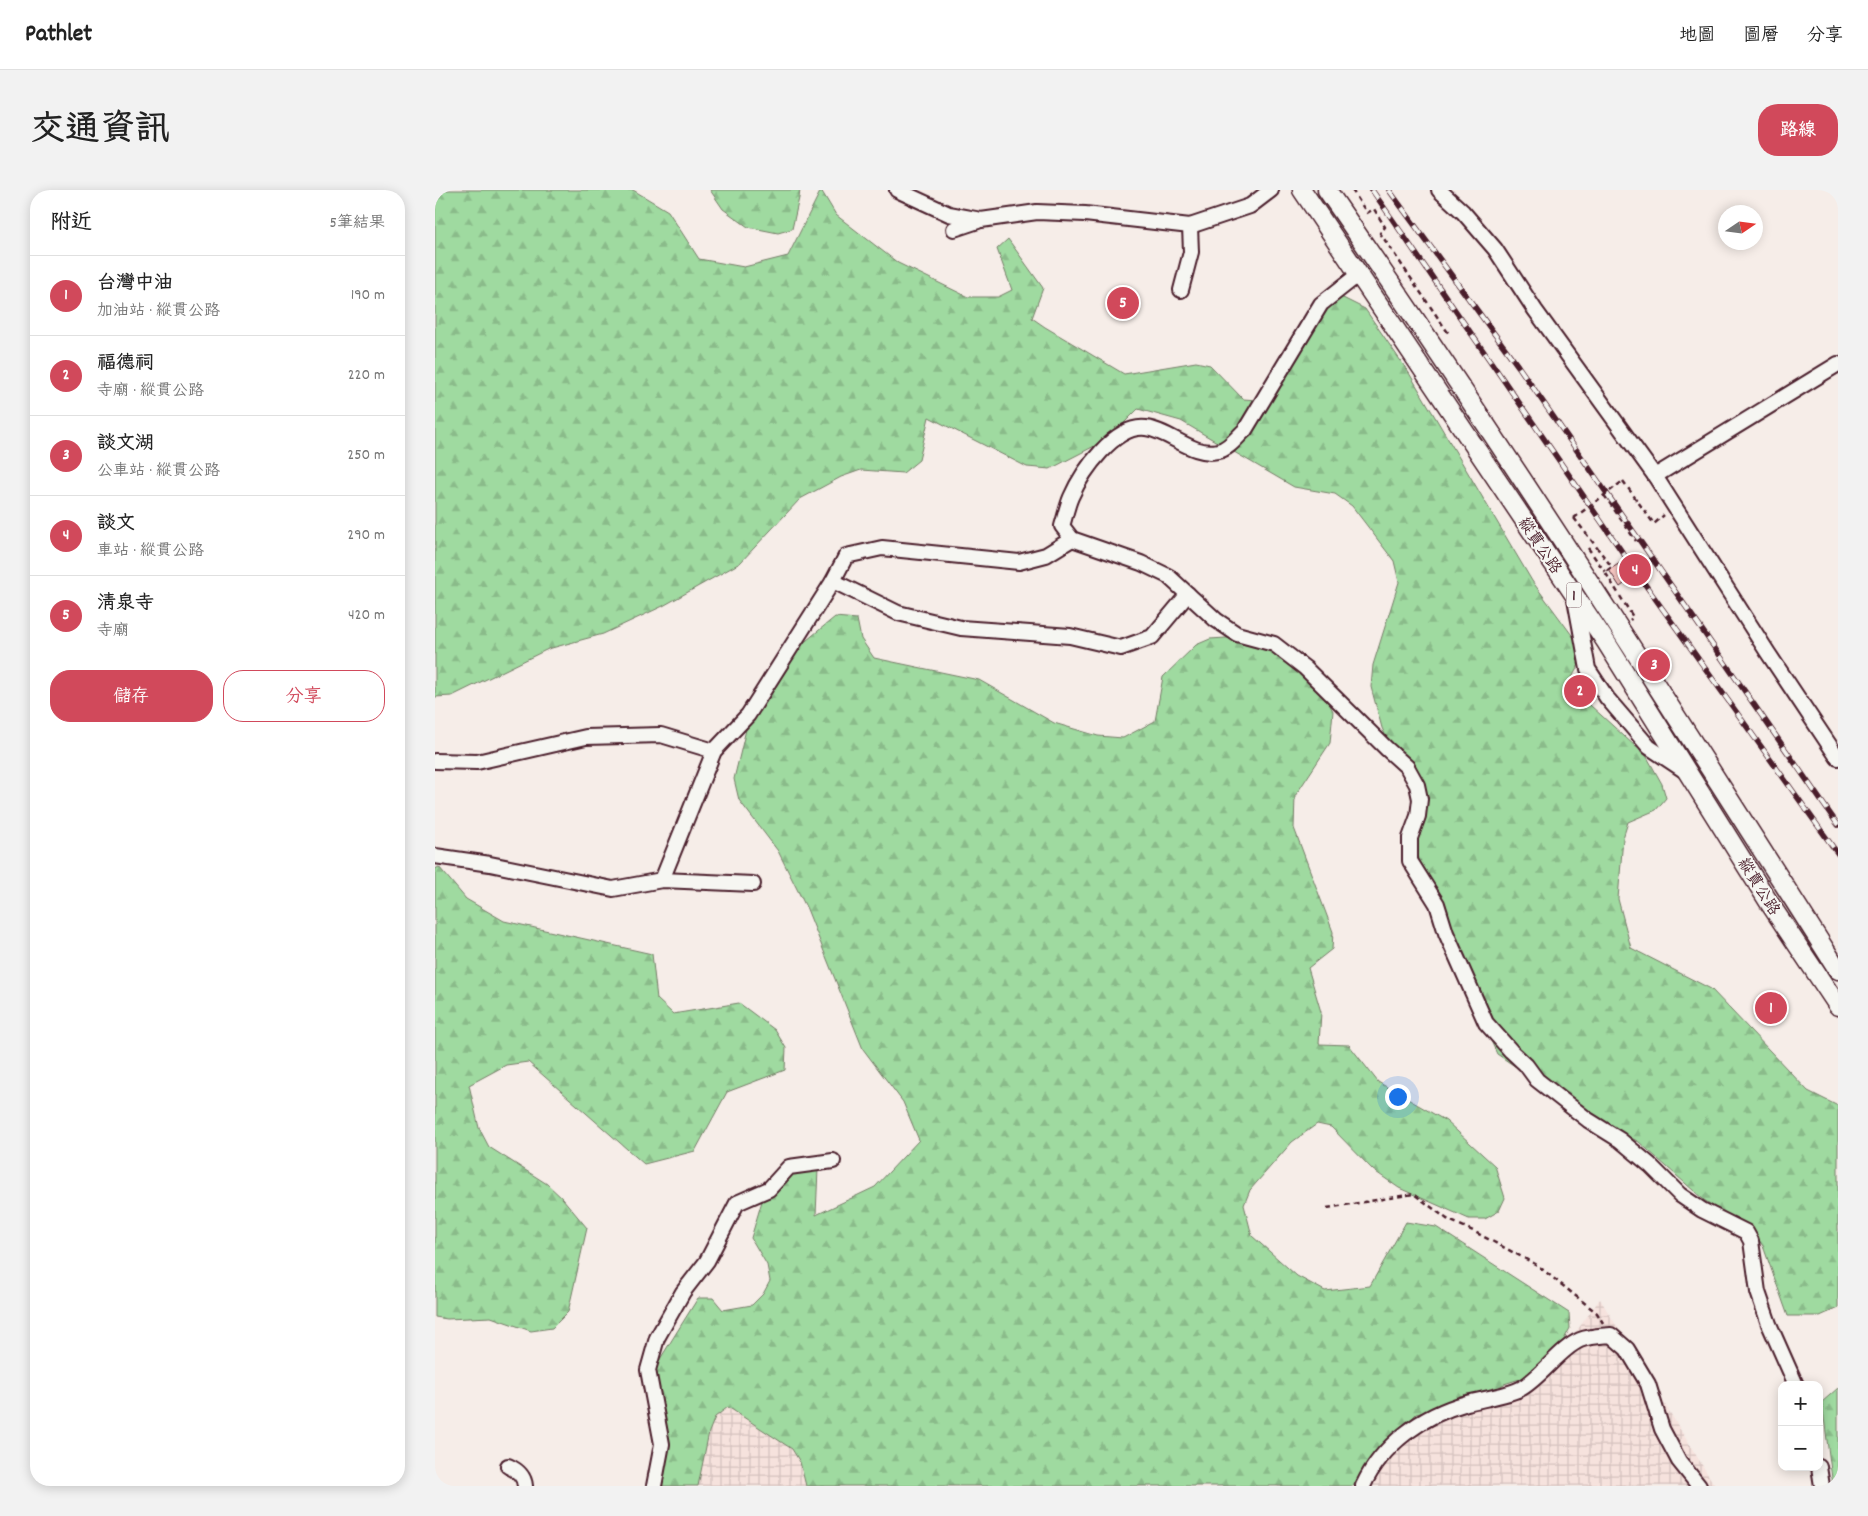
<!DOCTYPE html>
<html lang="zh-TW">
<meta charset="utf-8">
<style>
:root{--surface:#fff;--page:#f2f2f2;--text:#222;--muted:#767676;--line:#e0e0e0;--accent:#d1495b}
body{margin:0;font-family:Dekko,"LXGW WenKai TC",sans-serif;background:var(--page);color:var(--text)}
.controls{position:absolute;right:15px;bottom:15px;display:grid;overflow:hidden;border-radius:10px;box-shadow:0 2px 12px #0003}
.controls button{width:45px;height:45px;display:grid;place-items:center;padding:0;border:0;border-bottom:1px solid var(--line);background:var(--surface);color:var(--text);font:25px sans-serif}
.compass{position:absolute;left:1283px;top:15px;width:45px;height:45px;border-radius:50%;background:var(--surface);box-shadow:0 2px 12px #0003;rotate:77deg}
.you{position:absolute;left:962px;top:906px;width:18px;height:18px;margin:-12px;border:4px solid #fff;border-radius:50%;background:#1a73e8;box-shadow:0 0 0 8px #1a73e833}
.badge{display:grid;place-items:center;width:32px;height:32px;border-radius:50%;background:var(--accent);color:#fff;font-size:16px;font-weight:700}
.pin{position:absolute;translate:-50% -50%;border:2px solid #fff;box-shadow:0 1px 5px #0006}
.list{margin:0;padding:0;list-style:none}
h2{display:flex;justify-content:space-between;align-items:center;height:65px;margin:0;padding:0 20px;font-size:21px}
h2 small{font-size:16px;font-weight:400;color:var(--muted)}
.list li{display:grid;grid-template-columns:32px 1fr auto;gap:15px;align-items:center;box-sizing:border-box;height:80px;padding:0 20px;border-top:1px solid var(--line)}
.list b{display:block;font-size:19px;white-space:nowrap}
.list p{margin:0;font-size:16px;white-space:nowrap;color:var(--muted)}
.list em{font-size:16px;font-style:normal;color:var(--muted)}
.actions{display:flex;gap:10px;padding:15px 20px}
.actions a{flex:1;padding:11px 0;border:1px solid var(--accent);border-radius:20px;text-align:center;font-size:18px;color:var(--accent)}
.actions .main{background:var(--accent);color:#fff}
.map{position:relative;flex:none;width:1403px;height:1296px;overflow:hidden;border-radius:20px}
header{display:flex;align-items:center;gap:30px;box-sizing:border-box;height:70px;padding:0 25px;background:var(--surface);border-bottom:1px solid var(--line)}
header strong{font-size:24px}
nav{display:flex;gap:28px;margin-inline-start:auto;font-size:18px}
.intro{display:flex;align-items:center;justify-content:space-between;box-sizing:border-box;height:120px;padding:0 30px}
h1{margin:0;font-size:35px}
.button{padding:12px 22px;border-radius:20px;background:var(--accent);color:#fff;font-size:18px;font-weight:700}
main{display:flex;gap:30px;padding:0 30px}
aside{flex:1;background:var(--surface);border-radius:20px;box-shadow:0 2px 12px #0003}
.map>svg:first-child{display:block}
.industrial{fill:url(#industrial-grid)}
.forest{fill:url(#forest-firs);stroke:#747c66}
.building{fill:#f7c7c2;stroke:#4a1f2b}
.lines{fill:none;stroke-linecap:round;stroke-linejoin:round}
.minor-casing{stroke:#4a1f2b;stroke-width:18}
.major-casing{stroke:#4a1f2b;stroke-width:21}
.path{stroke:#4a1f2b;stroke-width:2.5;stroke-dasharray:5 4;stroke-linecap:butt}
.minor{stroke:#f6f6f2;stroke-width:14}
.major{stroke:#f6f6f2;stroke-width:18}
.rail-casing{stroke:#4a1f2b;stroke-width:5.5}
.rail{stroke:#f6f6f2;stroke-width:4;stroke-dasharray:11;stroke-linecap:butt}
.path-bridge{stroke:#4a1f2b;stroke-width:2.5;stroke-dasharray:5 4;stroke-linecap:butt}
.labels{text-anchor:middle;stroke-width:4;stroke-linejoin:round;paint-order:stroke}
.shield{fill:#f6f6f2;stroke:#7e6067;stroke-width:1}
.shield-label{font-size:15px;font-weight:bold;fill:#4a1f2b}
.street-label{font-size:16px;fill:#4a1f2b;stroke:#f6f6f2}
</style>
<header>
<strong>Pathlet</strong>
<nav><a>地圖</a><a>圖層</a><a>分享</a></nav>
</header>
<div class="intro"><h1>交通資訊</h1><a class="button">路線</a></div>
<main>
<aside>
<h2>附近<small>5筆結果</small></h2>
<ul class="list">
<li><span class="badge">1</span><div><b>台灣中油</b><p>加油站 · 縱貫公路</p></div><em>190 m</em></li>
<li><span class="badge">2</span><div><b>福德祠</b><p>寺廟 · 縱貫公路</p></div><em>220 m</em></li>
<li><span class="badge">3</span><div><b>談文湖</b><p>公車站 · 縱貫公路</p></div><em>250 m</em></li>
<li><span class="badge">4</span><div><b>談文</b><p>車站 · 縱貫公路</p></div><em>290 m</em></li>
<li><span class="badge">5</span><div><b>清泉寺</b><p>寺廟</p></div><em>420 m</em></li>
</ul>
<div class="actions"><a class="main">儲存</a><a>分享</a></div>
</aside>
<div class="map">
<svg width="1403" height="1296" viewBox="0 0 1403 1296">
<defs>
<pattern id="industrial-grid" width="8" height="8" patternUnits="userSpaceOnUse" patternTransform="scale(1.25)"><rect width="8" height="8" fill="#f6e2dd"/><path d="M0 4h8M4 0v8" fill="none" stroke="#d4c1be"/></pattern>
<pattern id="forest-firs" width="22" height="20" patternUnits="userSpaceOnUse" patternTransform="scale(1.25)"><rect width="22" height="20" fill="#9fdaa0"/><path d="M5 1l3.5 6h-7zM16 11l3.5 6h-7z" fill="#8abb8a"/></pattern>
</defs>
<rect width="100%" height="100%" fill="#f6ede8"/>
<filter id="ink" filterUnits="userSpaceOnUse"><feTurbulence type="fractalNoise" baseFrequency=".02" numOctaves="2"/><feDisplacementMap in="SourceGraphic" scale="10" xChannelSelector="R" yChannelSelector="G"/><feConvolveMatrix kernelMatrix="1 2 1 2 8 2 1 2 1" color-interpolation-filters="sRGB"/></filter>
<g filter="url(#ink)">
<g class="industrial">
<polygon points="1165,1109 1280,1296 921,1296 981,1224 1113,1180"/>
<polygon points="293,1217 357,1259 365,1272 371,1296 263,1296 274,1242 280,1227"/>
</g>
<g class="forest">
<polygon points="0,0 198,0 233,21 264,69 309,77 353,66 386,0 401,25 463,73 533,107 563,107 577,100 562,59 573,49 608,98 597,128 610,137 689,184 761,172 775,175 808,209 823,210 883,127 904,106 930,119 974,183 1097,391 1142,452 1148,467 1133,495 1212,567 1227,594 1231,608 1221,620 1193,632 1188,648 1183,709 1196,758 1276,799 1373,901 1403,916 1403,1118 1385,1126 1353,1126 1328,1056 1319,1043 1269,1010 1204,952 1150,924 1062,864 1029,791 1007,713 976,678 991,605 956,557 947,538 936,497 938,475 964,392 959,371 917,316 900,304 859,297 746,231 703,219 673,249 615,279 592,277 494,227 484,270 468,283 426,280 406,287 365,309 305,373 228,416 168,444 113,459 17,506 0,507"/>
<polygon points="275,0 365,0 364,8 357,39 343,43 313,37 288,19"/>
<polygon points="400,427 422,429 426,449 439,468 544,490 619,533 663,546 688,548 720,531 728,487 761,455 775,449 822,446 884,494 898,521 895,553 860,606 859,638 898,742 897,759 873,778 886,822 884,854 914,855 943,892 1011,931 1060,976 1070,1008 1064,1021 1050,1029 1034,1029 964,998 938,980 896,937 882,934 857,952 815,1000 809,1015 817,1046 862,1086 890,1101 935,1096 971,1032 1001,1037 1134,1123 1135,1138 1113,1180 1069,1194 1044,1210 981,1224 936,1270 918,1296 371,1296 365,1272 357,1259 293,1217 280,1227 274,1242 263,1296 221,1296 224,1251 212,1190 263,1108 278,1108 288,1120 317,1115 328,1104 335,1091 332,1075 316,1048 330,1001 361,973 383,979 381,1025 440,997 484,950 468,912 428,859 372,719 343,661 304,610 299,589 314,527 366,455"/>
<polygon points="4,677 31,709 69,731 217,764 222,809 238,824 304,813 340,840 351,858 350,880 292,902 260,961 209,974 93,872 71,875 34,895 44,938 54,957 112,994 128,1009 152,1038 133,1122 117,1138 96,1141 56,1127 12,1129 0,1127 0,679"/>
<polygon points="1403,1198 1403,1296 1398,1296 1387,1212"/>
</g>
<polygon class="building" points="1185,373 1197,388 1185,397 1174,380"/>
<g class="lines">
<g class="minor-casing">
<g id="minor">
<polyline points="462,0 514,24 546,30 602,22 650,24 755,36 815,16 836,0"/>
<polyline points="1004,0 1028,22 1060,59 1100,120 1220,286 1333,463 1403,568"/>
<polyline points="519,39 543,31"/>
<path d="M 924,84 L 886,114 L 810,240 C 802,247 794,259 783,261 C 758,267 735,241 711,238 C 680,234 647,282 636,307 C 632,316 630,327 627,336 L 637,349 L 706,373 L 733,386 L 781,430 L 802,444 L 839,454 L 870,478 L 952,559 L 972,577 L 982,595 L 985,609 L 983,626 L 975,648 L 975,671 L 1002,714 L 1011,743 L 1051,833 L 1076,861 L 1091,875 L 1102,890 L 1153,930 L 1185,950 L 1215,975 L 1245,1005 L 1267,1020 L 1311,1042 L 1316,1051 L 1323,1102 L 1334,1134 L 1361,1195"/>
<polyline points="746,100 756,62 755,36"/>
<polyline points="1220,286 1403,174"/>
<polyline points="398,391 463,423 526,438 635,446 686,458 717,447 753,404"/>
<polyline points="1140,409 1153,479 1172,508 1214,557 1250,581"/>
<polyline points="0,571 42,572 151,547 226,545 279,561"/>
<polyline points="0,666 55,674 178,699 227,690 318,694"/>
<polyline points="227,690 279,561 313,525 398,391 411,366 447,358 584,372 611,365 637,349"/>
<path d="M 73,1276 C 82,1280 89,1285 90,1296"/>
<polyline points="1384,1277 1387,1296"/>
<polyline points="219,1296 227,1254 213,1180 222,1148 248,1102 272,1071 302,1013 334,999 354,977 398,971"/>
<path d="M 928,1296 C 947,1254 988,1225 1032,1213 C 1047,1209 1075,1205 1087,1198 C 1107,1186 1126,1158 1145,1150 C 1155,1146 1166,1146 1176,1145 L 1192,1159 L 1213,1194 L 1227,1239 L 1244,1271 L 1264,1296"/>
</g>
</g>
<g class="major-casing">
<g id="major">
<polyline points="867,0 1171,452 1335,714 1403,816"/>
<path d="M 892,0 C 1069,256 1237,518 1403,780"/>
</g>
</g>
<g class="path">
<polyline points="917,0 932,23 939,19 950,37 945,43 1014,144"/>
<polyline points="1188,291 1219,334 1229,325"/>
<polyline points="1169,305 1201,351"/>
<polyline points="1139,328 1177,377 1170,382 1198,427 1195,430"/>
<polyline points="1153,358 1170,382"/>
<polyline points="892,1018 979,1004 1012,1029 1038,1041 1102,1075 1162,1123 1168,1133"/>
</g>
<use href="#minor" class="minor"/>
<use href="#major" class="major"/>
<g class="rail-casing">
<g id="rail">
<polyline points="937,0 1199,379 1403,664"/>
<polyline points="954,0 1083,176 1403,635"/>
</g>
</g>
<use href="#rail" class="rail"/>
<polyline class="path-bridge" points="1139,328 1188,291"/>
</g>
</g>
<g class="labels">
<rect class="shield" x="1131.5" y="392.5" width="15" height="25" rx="4"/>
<g class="shield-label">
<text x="1139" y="410">1</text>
</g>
<g class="street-label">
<text transform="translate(1106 355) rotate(56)" y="6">縱貫公路</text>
<text transform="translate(1325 696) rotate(58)" y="6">縱貫公路</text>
</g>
</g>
</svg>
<div class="controls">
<button>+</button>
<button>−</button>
</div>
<svg class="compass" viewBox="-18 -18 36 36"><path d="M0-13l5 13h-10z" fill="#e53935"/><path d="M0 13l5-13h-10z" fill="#767676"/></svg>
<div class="you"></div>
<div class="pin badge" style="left:1336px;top:818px">1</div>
<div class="pin badge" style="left:1145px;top:501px">2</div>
<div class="pin badge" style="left:1219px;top:475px">3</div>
<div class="pin badge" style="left:1200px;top:380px">4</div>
<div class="pin badge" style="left:688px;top:113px">5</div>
</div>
</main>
